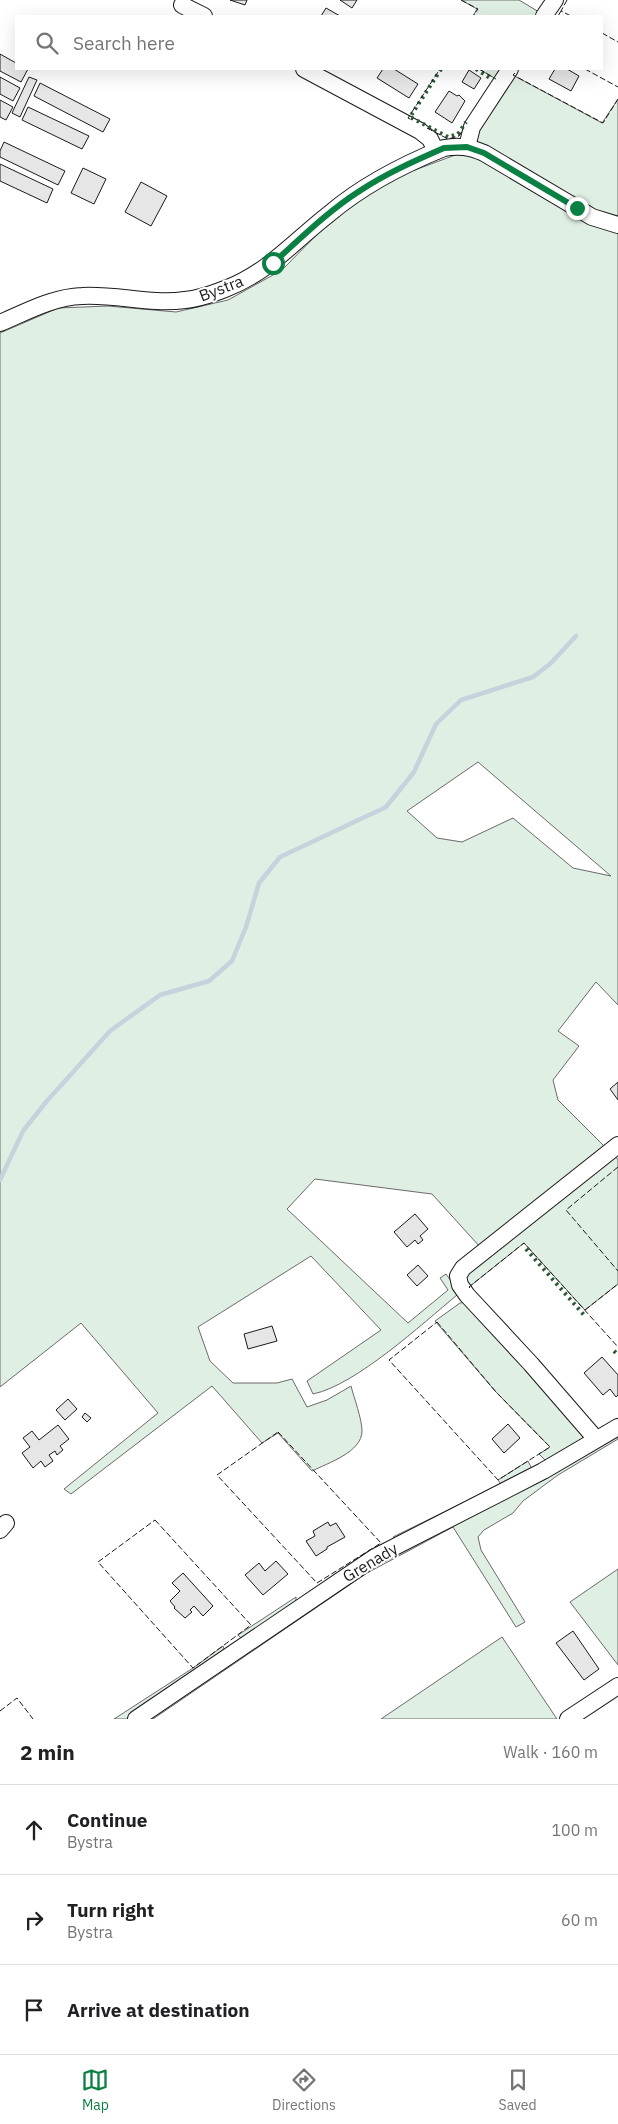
<!DOCTYPE html>
<meta charset="utf-8">
<style>
:root{--surface:#fff;--page:#f6f6f6;--text:#202124;--muted:#757577;--line:#e0e0e0;--accent:#0b8043}
body{margin:0;font-family:"IBM Plex Sans",sans-serif;background:var(--page);color:var(--text)}
.stop{position:absolute;width:15px;height:15px;margin:-11px;border:4px solid #0b8043;border-radius:50%;background:#fff}
.stop.end{background:#0b8043;border-color:#fff;box-shadow:0 1px 5px #0008}
.list{margin:0;padding:0;list-style:none}
h2{display:flex;justify-content:space-between;align-items:center;height:65px;margin:0;padding:0 20px;font-size:21px}
h2 small{font-size:16px;font-weight:400;color:var(--muted)}
.list li{display:grid;grid-template-columns:32px 1fr auto;gap:15px;align-items:center;box-sizing:border-box;height:90px;padding:0 20px;border-top:1px solid var(--line)}
.list b{display:block;font-size:19px;white-space:nowrap}
.list p{margin:0;font-size:16px;white-space:nowrap;color:var(--muted)}
.list em{font-size:16px;font-style:normal;color:var(--muted)}
.icon{flex:none;width:28px;height:28px;fill:none;stroke:currentColor;stroke-width:2;stroke-linecap:round;stroke-linejoin:round}
.map{position:relative;flex:none;width:618px;height:1719px;overflow:hidden}
.search{position:absolute;background:var(--surface);box-shadow:0 5px 20px #0002;left:15px;right:15px;top:15px;height:55px;display:flex;align-items:center;gap:12px;box-sizing:border-box;padding:0 18px;border-radius:0px;color:var(--muted);font-size:19px}
.sheet{height:335px;background:var(--surface)}
nav{display:flex;justify-content:space-around;align-items:center;box-sizing:border-box;height:70px;border-top:1px solid var(--line);background:var(--surface);font-size:14px;color:var(--muted)}
nav a{display:grid;justify-items:center;gap:2px}
nav .on{color:var(--accent)}
.map>svg:first-child{display:block}
.green{fill:#e0efe3;stroke:#6a6a6a;fill-rule:evenodd}
.lines{fill:none;stroke-linecap:round;stroke-linejoin:round}
.stream{stroke:#c6d2dc;stroke-width:4.5}
.building{fill:#e6e6e6;stroke:#1a1a1a}
.minor-casing{stroke:#1a1a1a;stroke-width:18}
.minor{stroke:#fff;stroke-width:16}
.hedge{stroke:#2b5a34;stroke-width:4;stroke-dasharray:2.5 4;stroke-linecap:butt}
.fence{stroke:#1a1a1a;stroke-width:1;stroke-dasharray:6 2.5;stroke-linecap:butt}
.route{stroke:#0b8043;stroke-width:6}
.labels{text-anchor:middle;stroke-width:4;stroke-linejoin:round;paint-order:stroke}
.street-label{font-size:16px;fill:#1a1a1a;stroke:#fff}
</style>
<div class="map">
<svg width="618" height="1719" viewBox="0 0 618 1719">
<rect width="100%" height="100%" fill="#fff"/>
<g class="green">
<polygon points="461,0 519,0 539,12 536,16 473,16 477,9"/>
<polygon points="479,69 503,69 496,79"/>
<polygon points="511,74 602,123 618,99 618,222 611,220 477,143 477,131"/>
<path d="M 466,151 L 618,230 L 618,1005 L 596,982 L 558,1031 L 579,1046 L 553,1080 L 558,1100 L 606,1148 L 481,1248 L 432,1194 L 315,1179 L 287,1209 L 408,1323 L 448,1290 L 440,1278 L 446,1274 L 459,1292 L 457,1295 C 422,1324 356,1385 313,1394 L 307,1381 L 381,1330 L 311,1256 L 198,1327 L 210,1361 L 233,1383 L 277,1383 L 292,1379 L 307,1407 L 327,1400 L 351,1386 C 354,1398 362,1419 362,1431 C 362,1452 328,1463 312,1471 L 278,1433 L 262,1443 L 212,1386 L 71,1494 L 64,1489 L 158,1413 L 81,1323 L 0,1387 L 0,333 L 58,308 L 108,306 L 176,312 L 228,300 L 282,270 L 336,215 L 396,177 ZM 478,762 L 611,876 L 573,868 L 513,818 L 462,842 L 437,838 L 407,811 Z"/>
<polygon points="612,1155 618,1159 618,1284 585,1310 524,1243 469,1287 597,1430 618,1418 618,1421 599,1431 593,1430 470,1293 463,1282 464,1275 469,1269"/>
<polygon points="466,1302 584,1436 581,1442 547,1462 539,1454 550,1447 496,1392 435,1321 460,1303"/>
<polygon points="618,1432 618,1439 558,1475 523,1501 513,1513 484,1530 478,1537 481,1550 525,1622 516,1627 453,1527 367,1573 153,1719 147,1719 389,1557"/>
<polygon points="528,1461 533,1471 397,1540 393,1537 501,1484 498,1480"/>
<polygon points="618,1569 618,1665 570,1602"/>
<polygon points="296,1597 296,1604 241,1638 238,1635"/>
<polygon points="502,1637 557,1719 381,1719"/>
<polygon points="223,1646 224,1649 196,1672 127,1719 114,1719 193,1668"/>
</g>
<g class="lines">
<polyline class="stream" points="0,1180 23,1131 46,1102 110,1031 160,995 209,981 232,961 246,927 259,883 280,857 386,807 414,772 436,724 461,700 533,677 551,663 576,636"/>
</g>
<g class="building">
<polygon points="230,0 247,0 245,5"/>
<polygon points="340,0 357,0 352,8"/>
<polygon points="326,8 340,16 321,16"/>
<polygon points="0,54 16,63 16,69 28,69 21,82 0,71"/>
<polygon points="383,69 394,69 418,84 409,98 377,78"/>
<polygon points="555,69 567,69 579,76 571,91 549,79"/>
<polygon points="469,70 481,78 474,89 462,82"/>
<polygon points="0,77 20,88 13,101 0,94"/>
<polygon points="29,77 37,80 20,117 12,113"/>
<polygon points="40,83 110,119 103,132 34,96"/>
<polygon points="449,91 457,96 459,95 465,101 452,123 435,112"/>
<polygon points="0,100 13,107 6,120 0,117"/>
<polygon points="28,107 89,136 82,149 22,120"/>
<polygon points="4,142 65,171 58,185 0,157 0,151"/>
<polygon points="0,164 53,189 47,203 0,181"/>
<polygon points="83,168 106,179 94,204 71,193"/>
<polygon points="141,182 167,196 151,226 125,212"/>
<polygon points="618,1082 618,1100 610,1089"/>
<polygon points="415,1214 428,1229 420,1236 423,1240 418,1244 415,1240 407,1247 394,1232"/>
<polygon points="418,1265 428,1276 417,1286 407,1275"/>
<polygon points="272,1326 277,1341 248,1349 244,1334"/>
<polygon points="602,1357 618,1375 618,1395 616,1397 610,1389 603,1395 584,1373"/>
<polygon points="68,1399 77,1409 65,1420 56,1410"/>
<polygon points="85,1413 91,1418 87,1422 82,1417"/>
<polygon points="508,1424 520,1438 504,1453 492,1439"/>
<polygon points="58,1425 69,1439 60,1446 63,1450 57,1455 55,1451 49,1455 53,1461 45,1467 41,1461 33,1468 22,1453 30,1447 23,1438 32,1431 39,1440"/>
<polygon points="328,1522 330,1526 336,1523 345,1537 327,1547 327,1549 316,1556 306,1541 315,1536 313,1531"/>
<polygon points="276,1561 288,1574 263,1595 245,1575 259,1563 265,1571"/>
<polygon points="183,1573 213,1606 203,1616 194,1606 190,1610 192,1612 185,1618 174,1608 175,1607 170,1601 180,1591 172,1583"/>
<polygon points="573,1631 599,1669 584,1680 556,1643"/>
</g>
<g class="lines">
<g class="minor-casing">
<g id="minor">
<polyline points="182,5 204,16"/>
<polyline points="544,16 555,0"/>
<polyline points="304,69 420,131 430,139 436,151"/>
<polyline points="467,147 472,127 510,69"/>
<path d="M 0,323 C 26,312 53,297 82,296 C 117,294 151,305 185,300 C 198,299 212,294 225,289 C 269,272 293,242 329,214 C 363,185 402,165 444,148 C 459,145 470,147 484,153 L 592,217 L 618,225"/>
<polyline points="596,1439 531,1364 467,1295 460,1285 458,1276 463,1268 618,1145"/>
<polyline points="0,1530 6,1523"/>
<polyline points="136,1719 375,1557 543,1471 618,1427"/>
<polyline points="568,1719 618,1686"/>
</g>
</g>
<use href="#minor" class="minor"/>
<g class="hedge">
<polyline points="441,69 410,117 448,137 458,134 466,122"/>
<polyline points="476,69 493,80"/>
<polyline points="526,1249 584,1315"/>
<polyline points="614,1351 618,1355"/>
</g>
<g class="fence">
<polyline points="461,0 478,9 473,16"/>
<polyline points="567,0 561,11 571,16"/>
<polyline points="558,16 561,11"/>
<polyline points="602,33 618,42"/>
<polyline points="479,69 496,79"/>
<polyline points="585,69 618,87"/>
<polyline points="515,73 513,75 603,123 618,99"/>
<polyline points="410,119 408,118 440,69"/>
<polyline points="427,128 448,139 459,136 463,130"/>
<polyline points="618,1167 566,1210 618,1271"/>
<polyline points="470,1288 469,1287 524,1243 618,1347"/>
<polyline points="585,1310 618,1284"/>
<polygon points="437,1322 496,1392 550,1447 498,1480 389,1360"/>
<polygon points="278,1432 381,1543 317,1583 217,1475"/>
<polygon points="155,1520 251,1625 193,1668 98,1562"/>
<polyline points="0,1711 17,1698 33,1719"/>
</g>
</g>
<g class="lines">
<path class="route" d="M 273,263 C 300,239 327,212 358,192 C 385,174 414,161 444,148 L 467,147 L 484,153 L 577,208"/>
</g>
<g class="labels">
<g class="street-label">
<text transform="translate(221 288) rotate(-21)" y="6">Bystra</text>
<text transform="translate(370 1562) rotate(-31)" y="6">Grenady</text>
</g>
</g>
</svg>
<div class="stop" style="left:273px;top:263px"></div>
<div class="stop end" style="left:577px;top:208px"></div>
<div class="search"><svg class="icon" aria-label="search" viewBox="0 0 24 24"><circle cx="10" cy="10" r="6"/><path d="M15 15l6 6"/></svg>Search here</div>
</div>
<section class="sheet">
<h2>2 min<small>Walk · 160 m</small></h2>
<ul class="list">
<li><svg class="icon" aria-label="ahead" viewBox="0 0 24 24"><path d="M12 20V5M6 11l6-6 6 6"/></svg><div><b>Continue</b><p>Bystra</p></div><em>100 m</em></li>
<li><svg class="icon" aria-label="right" viewBox="0 0 24 24"><path d="M7 20v-9h11M14 6l5 5-5 5"/></svg><div><b>Turn right</b><p>Bystra</p></div><em>60 m</em></li>
<li><svg class="icon" aria-label="arrive" viewBox="0 0 24 24"><path d="M6 21V4h12l-3 4 3 4H6"/></svg><div><b>Arrive at destination</b></div></li>
</ul>
</section>
<nav>
<a class="on"><svg class="icon" aria-label="map" viewBox="0 0 24 24"><path d="M3 6l6-2 6 2 6-2v14l-6 2-6-2-6 2zM9 4v14M15 6v14"/></svg>Map</a>
<a><svg class="icon" aria-label="directions" viewBox="0 0 24 24"><path d="M12 3l9 9-9 9-9-9zM9 14v-3h6M13 9l2 2-2 2"/></svg>Directions</a>
<a><svg class="icon" aria-label="saved" viewBox="0 0 24 24"><path d="M7 4h10v16l-5-4-5 4z"/></svg>Saved</a>
</nav>
